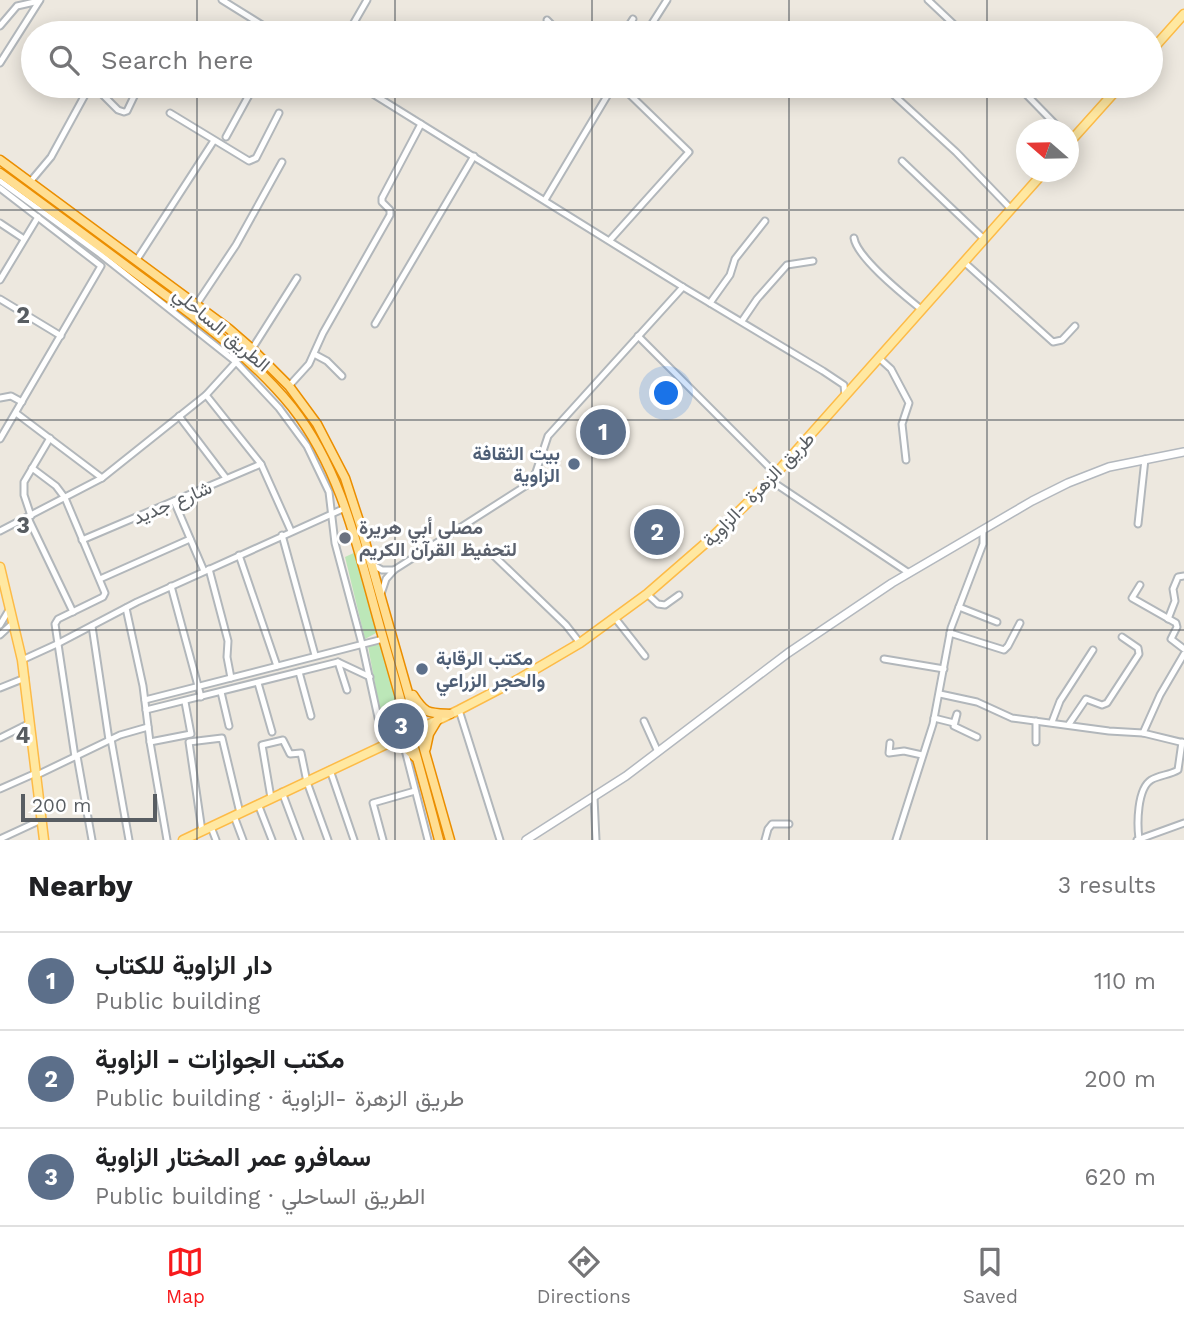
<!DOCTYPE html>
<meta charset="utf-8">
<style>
:root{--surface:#fff;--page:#f6f6f6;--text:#202124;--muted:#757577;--line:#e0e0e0;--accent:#f71a1c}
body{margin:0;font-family:"Work Sans",Vazirmatn,sans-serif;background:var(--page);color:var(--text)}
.compass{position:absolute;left:1016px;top:119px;width:63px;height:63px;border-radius:50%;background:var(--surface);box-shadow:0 4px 18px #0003;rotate:290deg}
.scale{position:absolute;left:21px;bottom:18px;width:136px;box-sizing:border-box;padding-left:7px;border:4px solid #585d62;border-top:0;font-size:19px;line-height:24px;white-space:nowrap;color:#585d62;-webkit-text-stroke:5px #fff;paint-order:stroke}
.you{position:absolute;left:667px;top:394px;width:24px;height:24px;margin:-18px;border:5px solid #fff;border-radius:50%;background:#1a73e8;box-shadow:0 0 0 10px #1a73e833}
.badge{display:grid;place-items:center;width:46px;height:46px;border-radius:50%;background:var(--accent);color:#fff;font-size:23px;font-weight:700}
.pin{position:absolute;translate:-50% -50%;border:4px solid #fff;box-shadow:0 2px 7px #0006}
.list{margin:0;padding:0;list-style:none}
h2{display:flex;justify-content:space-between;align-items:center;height:91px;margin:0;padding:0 28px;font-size:30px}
h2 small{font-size:23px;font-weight:400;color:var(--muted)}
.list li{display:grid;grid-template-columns:46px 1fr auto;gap:21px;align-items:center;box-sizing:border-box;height:98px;padding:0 28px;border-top:2px solid var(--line)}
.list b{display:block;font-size:26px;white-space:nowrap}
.list p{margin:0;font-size:23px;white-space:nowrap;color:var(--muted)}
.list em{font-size:23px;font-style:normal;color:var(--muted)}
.icon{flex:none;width:38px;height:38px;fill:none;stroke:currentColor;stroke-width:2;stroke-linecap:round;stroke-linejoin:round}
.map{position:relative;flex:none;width:1184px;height:840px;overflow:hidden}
.search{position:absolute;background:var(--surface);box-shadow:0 4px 18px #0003;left:21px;right:21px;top:21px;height:77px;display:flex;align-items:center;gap:18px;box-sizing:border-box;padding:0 24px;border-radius:38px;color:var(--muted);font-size:26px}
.sheet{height:385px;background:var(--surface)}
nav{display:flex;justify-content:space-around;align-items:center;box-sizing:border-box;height:98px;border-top:2px solid var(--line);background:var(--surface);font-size:19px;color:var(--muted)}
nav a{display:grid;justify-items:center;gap:4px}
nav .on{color:var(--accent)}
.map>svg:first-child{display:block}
.green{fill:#bce7b8}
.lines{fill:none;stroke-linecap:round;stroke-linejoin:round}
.minor-casing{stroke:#b2b7bb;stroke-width:9}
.secondary-casing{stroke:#b3b8be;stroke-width:10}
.primary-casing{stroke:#fdbb47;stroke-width:11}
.trunk-casing{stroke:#eb8e00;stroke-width:11}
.minor{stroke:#fff;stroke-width:5}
.secondary{stroke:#fff;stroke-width:7}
.primary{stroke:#ffe8a1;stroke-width:8}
.trunk{stroke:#ffde92;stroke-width:8}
.grid{fill:none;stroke:#585d62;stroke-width:2;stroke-opacity:0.55}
.service-dot{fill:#5c6f8a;stroke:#fff;stroke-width:2.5}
.worship-dot{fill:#6b7280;stroke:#fff;stroke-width:2.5}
.labels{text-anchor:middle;stroke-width:6;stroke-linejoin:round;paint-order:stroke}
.street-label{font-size:19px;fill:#585d62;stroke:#fff}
.service-label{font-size:19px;font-weight:bold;fill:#4e5e75;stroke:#fff;text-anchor:end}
.worship-label{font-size:19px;font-weight:bold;fill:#5b616d;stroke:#fff;text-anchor:start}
.grid-label{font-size:23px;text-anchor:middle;font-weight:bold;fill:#585d62;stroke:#fff;stroke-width:6;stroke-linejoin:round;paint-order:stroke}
</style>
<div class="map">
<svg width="1184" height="840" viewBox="0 0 1184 840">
<rect width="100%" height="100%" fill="#ede8df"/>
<g class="green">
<polygon points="356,552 378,632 365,639 345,557"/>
<polygon points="379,643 382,643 405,724 403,729 389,734 384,733 368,646"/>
</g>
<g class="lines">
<g class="minor-casing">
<g id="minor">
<polyline points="222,0 275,33"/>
<polyline points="928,0 963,33"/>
<polyline points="547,20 560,33"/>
<polyline points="0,26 17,6 39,1"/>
<polyline points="348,33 367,0"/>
<polyline points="624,33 633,19"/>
<polyline points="646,33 667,0"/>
<polyline points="0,63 40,0"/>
<polyline points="360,86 683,287 823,371 844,385 845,396"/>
<polyline points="884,86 956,152 1011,209"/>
<polyline points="1018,86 1061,130"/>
<polyline points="170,113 249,161 256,158 279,113"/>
<polyline points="226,137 254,86"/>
<polyline points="902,161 984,239"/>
<polyline points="0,181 100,254 236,362 279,408 307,446 329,492 335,543 362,644 384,745"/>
<polyline points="30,182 51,157 86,93 101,93 118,110 124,112 127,111 139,86"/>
<polyline points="0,188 101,266 0,439"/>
<polyline points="545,200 613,86"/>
<polyline points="0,223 24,239"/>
<path d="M 854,238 C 857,258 905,296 922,310"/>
<polyline points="610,240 689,152 621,86"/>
<polyline points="136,261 213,142"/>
<polyline points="964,262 1053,342 1062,340 1075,326"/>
<polyline points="0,280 38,217"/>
<polyline points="0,299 61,336"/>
<polyline points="710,303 730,275 735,259 765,221"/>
<polyline points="196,305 236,245 282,162"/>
<polyline points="742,321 757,299 787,265 813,261"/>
<polyline points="375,324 474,156"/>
<polyline points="638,336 776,474"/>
<polyline points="252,349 297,278"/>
<polyline points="314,354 327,361 342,376"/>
<polyline points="879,358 891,369 909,403 902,424 906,460"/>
<polyline points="289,386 309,364 323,333 390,215 390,210 382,202 382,198 421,124"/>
<polyline points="206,395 261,464 291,531"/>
<polyline points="0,398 11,396 22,402"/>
<polyline points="16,413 102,478"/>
<polyline points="179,416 226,478"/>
<polyline points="32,468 56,486 65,498 105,593 103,597 58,619 55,624 75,757"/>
<polyline points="770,480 909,573"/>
<polyline points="174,501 204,571"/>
<polyline points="31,516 24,495 24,482 50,438"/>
<polyline points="28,518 73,612"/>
<polyline points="1138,524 1145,459"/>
<polyline points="0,531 102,478 206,395 236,362"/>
<polyline points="282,535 315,655"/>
<polyline points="82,540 261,464"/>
<polyline points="489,551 566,625 580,643"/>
<polyline points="239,555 277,666"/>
<polyline points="373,565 382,570 394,570"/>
<polyline points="209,569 228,641 227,657 231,678"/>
<polyline points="100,579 190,539"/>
<polyline points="1140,585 1132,598 1176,623 1177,627 1171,639 1184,649"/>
<polyline points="171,586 201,697"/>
<polyline points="381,594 386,579 394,570 530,483 536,472 548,436 683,287"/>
<polyline points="647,594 658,604 665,605 679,595"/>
<polyline points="959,607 997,622"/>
<polyline points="126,608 143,686 150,742 167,840"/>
<polyline points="615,618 645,656"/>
<polyline points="1168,619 1175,601 1173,589 1178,577 1184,576"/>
<polyline points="0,625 9,610"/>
<polyline points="92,626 109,740"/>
<polyline points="950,633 1004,650 1008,646 1020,623"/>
<polyline points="0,635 13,623"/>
<polyline points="884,659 944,669"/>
<polyline points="22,660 57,644 137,602 345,508"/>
<polyline points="338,662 347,690"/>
<polyline points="299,672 311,716"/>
<polyline points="258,683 272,732"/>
<polyline points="0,688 25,678"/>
<polyline points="221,692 229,726"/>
<polyline points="940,694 977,702 1012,718 1109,731 1143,733 1184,743"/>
<polyline points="145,700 383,639"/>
<polyline points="146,710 338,662 370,677"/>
<polyline points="459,710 500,840"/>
<polyline points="934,718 954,723 957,714 954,726 977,737"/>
<polyline points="644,721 658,752"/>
<polyline points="1052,722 1060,701 1093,650"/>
<polyline points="1069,724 1086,699 1102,705 1107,703 1139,654 1138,648 1122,637"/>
<polyline points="1143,733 1160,695 1184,654"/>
<polyline points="0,738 30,723"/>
<polyline points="111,739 129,840"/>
<polyline points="150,742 191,734 185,702"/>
<polyline points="1036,742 1036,721"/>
<polyline points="890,743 889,753 904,751 922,755"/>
<polyline points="405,750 428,840"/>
<polyline points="77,756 92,840"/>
<polyline points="330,770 354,840"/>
<polyline points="37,775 120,735 148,727"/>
<polyline points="0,789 36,773"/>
<polyline points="282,792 300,840"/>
<polyline points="594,797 596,840"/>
<polyline points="271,798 262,745 283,740 290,754 301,753 307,782 328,840"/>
<polyline points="258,804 272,840"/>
<polyline points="234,816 243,840"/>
<polyline points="211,827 216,840"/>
<polyline points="202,831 189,742 222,738 240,813"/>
<polyline points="0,839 41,820"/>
<path d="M 1139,839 C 1137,824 1137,789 1151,780 C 1159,775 1170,775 1178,770 L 1182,742"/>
<polyline points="383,840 373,803 415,791"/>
<polyline points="765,840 768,829 772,824 789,824"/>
<polyline points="896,840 933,724 951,628 983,544 983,531"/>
<polyline points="1137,840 1184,823"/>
</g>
</g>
<g class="secondary-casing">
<polyline id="secondary" points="526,840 626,776 788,653 892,583 1032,501 1068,483 1109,467 1184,452"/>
</g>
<g class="primary-casing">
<g id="primary">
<polyline points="1151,51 1184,14"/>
<polyline points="1068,144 1120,86"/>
<polyline points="0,567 22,660 44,840"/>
<polyline points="183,840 459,710 517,680 580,643 647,594 708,541 764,487 1044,172"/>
</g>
</g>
<g class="trunk-casing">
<g id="trunk">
<polyline points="0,160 229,329 252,349 289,386 317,424 345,478 360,524 450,840"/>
<path d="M 0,173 C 51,210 102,248 153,286 C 202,322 253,359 292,407 C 343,472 359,554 381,631 C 401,701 421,770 439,840"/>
<path d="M 413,695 C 425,714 428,713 450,714"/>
<polyline points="388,743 405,747 415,757"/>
<polyline points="426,748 429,734 438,719"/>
</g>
</g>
<use href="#minor" class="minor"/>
<use href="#secondary" class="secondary"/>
<use href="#primary" class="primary"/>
<use href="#trunk" class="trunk"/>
</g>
<path class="grid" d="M 197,0 L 197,33M 395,0 L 395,33M 592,0 L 592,33M 789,0 L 789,33M 987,0 L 987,33M 197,86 L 197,840M 395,86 L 395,840M 592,86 L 592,840M 789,86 L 789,840M 987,86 L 987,840M 0,210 L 1184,210M 0,420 L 1184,420M 0,630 L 1184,630"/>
<g class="service-dot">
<circle cx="574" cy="464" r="7"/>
<circle cx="422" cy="669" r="7"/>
</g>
<circle class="worship-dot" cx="345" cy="538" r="7"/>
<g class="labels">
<g class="street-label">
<text transform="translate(222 329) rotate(40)" y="7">الطريق الساحلي</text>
<text transform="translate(758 489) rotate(-46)" y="7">طريق الزهرة -الزاوية</text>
<text transform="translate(172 502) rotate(-23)" y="7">شارع جديد</text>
</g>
<g class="service-label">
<text x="560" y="460">بيت الثقافة<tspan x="560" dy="22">الزاوية</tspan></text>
<text x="436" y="665" text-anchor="start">مكتب الرقابة<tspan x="436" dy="22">والحجر الزراعي</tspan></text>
</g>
<g class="worship-label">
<text x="359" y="534">مصلى أبي هريرة<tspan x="359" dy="22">لتحفيظ القرآن الكريم</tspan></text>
</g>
</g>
<g class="grid-label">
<text x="23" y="323">2</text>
<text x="23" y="533">3</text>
<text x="23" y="743">4</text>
</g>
</svg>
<svg class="compass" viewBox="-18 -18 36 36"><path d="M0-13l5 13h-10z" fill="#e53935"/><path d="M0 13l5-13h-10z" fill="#757577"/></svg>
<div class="scale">200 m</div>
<div class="you"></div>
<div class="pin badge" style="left:603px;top:432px;background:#5c6f8a">1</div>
<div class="pin badge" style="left:657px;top:532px;background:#5c6f8a">2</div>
<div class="pin badge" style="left:401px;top:726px;background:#5c6f8a">3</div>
<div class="search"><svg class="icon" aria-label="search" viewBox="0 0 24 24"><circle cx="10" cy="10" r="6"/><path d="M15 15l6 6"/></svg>Search here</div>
</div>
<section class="sheet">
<h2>Nearby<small>3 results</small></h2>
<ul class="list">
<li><span class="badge" style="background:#5c6f8a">1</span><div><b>دار الزاوية للكتاب</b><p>Public building</p></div><em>110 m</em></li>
<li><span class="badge" style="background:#5c6f8a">2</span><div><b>مكتب الجوازات - الزاوية</b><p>Public building · طريق الزهرة -الزاوية</p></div><em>200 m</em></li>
<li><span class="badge" style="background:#5c6f8a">3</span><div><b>سمافرو عمر المختار الزاوية</b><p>Public building · الطريق الساحلي</p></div><em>620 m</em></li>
</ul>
</section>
<nav>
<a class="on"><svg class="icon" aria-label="map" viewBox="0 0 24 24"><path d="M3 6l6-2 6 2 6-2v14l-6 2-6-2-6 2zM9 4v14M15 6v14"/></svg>Map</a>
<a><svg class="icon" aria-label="directions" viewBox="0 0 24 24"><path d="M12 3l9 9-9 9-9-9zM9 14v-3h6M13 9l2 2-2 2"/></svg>Directions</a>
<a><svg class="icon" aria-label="saved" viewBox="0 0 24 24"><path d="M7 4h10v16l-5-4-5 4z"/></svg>Saved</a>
</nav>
